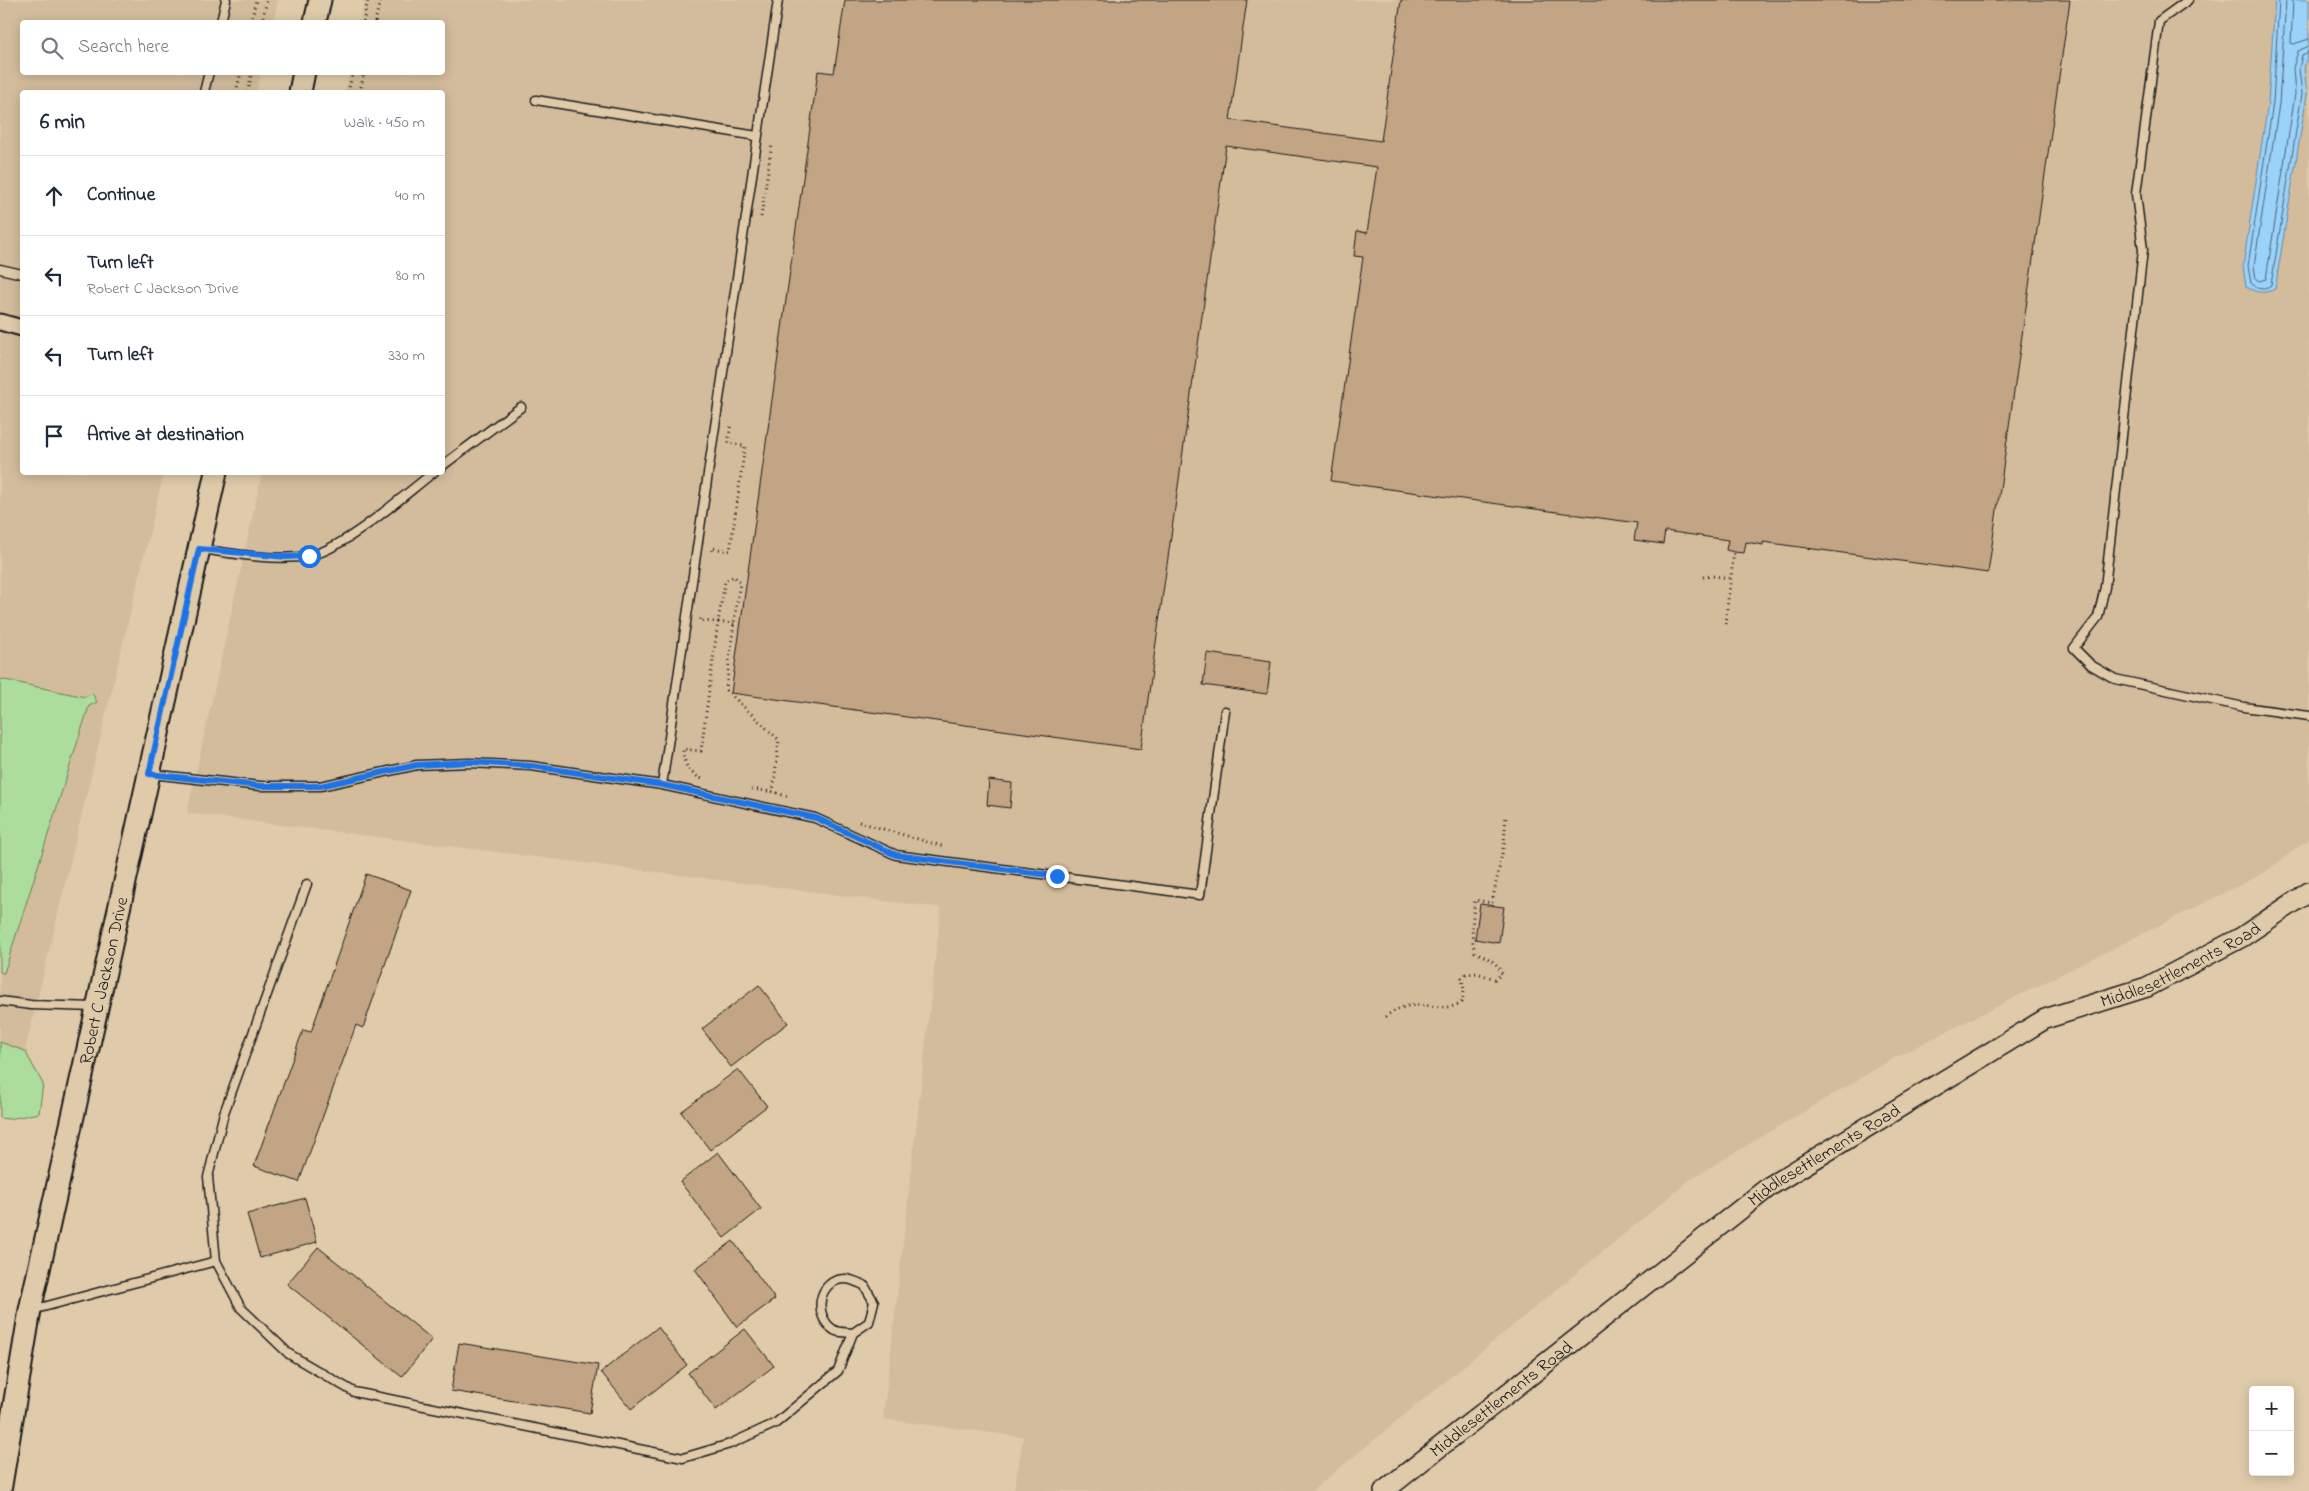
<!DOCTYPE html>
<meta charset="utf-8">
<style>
:root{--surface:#fff;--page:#f2f2f3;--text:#1f2937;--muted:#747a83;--line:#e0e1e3}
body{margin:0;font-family:"Indie Flower",sans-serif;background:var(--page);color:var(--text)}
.controls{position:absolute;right:15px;bottom:15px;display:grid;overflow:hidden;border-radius:5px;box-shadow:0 2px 12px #0003}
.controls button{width:45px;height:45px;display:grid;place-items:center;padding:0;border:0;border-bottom:1px solid var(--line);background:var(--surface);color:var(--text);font:25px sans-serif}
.stop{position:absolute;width:15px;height:15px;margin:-11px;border:4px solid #1a73e8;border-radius:50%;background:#fff}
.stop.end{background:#1a73e8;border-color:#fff;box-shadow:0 1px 5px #0008}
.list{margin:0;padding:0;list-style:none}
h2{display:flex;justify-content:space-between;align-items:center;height:65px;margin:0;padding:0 20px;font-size:21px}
h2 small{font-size:16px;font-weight:400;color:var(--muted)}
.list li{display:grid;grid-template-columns:32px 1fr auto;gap:15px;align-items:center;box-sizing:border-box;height:80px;padding:0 20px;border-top:1px solid var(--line)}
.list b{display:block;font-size:19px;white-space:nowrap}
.list p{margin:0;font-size:16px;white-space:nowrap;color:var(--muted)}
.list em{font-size:16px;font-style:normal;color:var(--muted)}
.icon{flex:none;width:28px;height:28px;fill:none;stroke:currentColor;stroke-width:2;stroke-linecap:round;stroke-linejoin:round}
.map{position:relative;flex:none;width:2309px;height:1491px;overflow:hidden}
.search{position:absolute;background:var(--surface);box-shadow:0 2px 12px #0003;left:20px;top:20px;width:425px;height:55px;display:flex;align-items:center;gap:12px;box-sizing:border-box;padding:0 18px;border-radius:5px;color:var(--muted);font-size:19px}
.panel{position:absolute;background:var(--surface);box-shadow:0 2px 12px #0003;left:20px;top:90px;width:425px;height:385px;border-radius:5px}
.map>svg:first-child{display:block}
.built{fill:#d3bc9c}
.green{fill:#acdd9d;stroke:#647c5c}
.water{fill:#9ad2fa;stroke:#6889a1}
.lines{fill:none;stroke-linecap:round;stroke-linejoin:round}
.shore{stroke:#4e6575;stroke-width:1}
.building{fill:#c3a485;stroke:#1c1c1c}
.service-casing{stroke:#1c1c1c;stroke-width:11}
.minor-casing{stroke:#1c1c1c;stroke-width:19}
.tertiary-casing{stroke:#1c1c1c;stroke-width:22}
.secondary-casing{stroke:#1c1c1c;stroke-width:25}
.path{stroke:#1c1c1c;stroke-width:3;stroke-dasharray:1 4;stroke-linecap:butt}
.service{stroke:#dfcbaa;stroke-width:8}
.minor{stroke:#dfcbaa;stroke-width:15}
.tertiary{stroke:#dfcbaa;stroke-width:19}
.secondary{stroke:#dfcbaa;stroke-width:21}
.route{stroke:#1a73e8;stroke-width:6}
.labels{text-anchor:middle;stroke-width:4;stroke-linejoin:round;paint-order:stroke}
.street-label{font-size:18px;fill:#1c1c1c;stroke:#dfcbaa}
</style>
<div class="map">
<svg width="2309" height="1491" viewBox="0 0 2309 1491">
<rect width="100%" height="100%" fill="#dfcbaa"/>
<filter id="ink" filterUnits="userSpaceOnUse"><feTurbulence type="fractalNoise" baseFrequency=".02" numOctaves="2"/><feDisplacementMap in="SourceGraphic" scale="10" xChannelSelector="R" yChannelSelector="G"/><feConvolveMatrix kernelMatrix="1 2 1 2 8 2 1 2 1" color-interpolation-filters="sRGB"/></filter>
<g filter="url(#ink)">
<g class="built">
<polygon points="0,0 278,0 273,22 22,22 22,72 261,73 256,92 22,92 22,472 164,473 25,1051 0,1042"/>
<polygon points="365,0 2309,0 2309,597 2307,606 2309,608 2309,839 2264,873 1894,1058 1691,1179 1312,1491 1014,1491 1023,1437 883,1419 941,908 187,813 262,473 442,472 442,92 345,92 349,73 442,72 442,22 360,22"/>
</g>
<g class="green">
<polygon points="0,679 85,697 92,693 97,702 89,706 4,973 0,972"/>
<polygon points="0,1042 25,1051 43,1084 39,1113 9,1119 0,1118"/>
</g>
<path class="water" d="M 2275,0 L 2309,0 L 2309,47 L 2304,69 L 2307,94 L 2275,289 C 2264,294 2257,293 2246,287 L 2243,266 L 2268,103 Z"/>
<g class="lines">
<g class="shore">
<path d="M 2279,0 L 2273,103 L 2248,266 L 2251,283 C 2256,288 2265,290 2271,285 L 2302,94 L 2299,69 L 2302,55 L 2309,52"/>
<polyline points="2286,0 2279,104 2254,266 2256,279 2259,281 2266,279 2295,94 2293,68 2298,51 2309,46"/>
<polyline points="2293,0 2291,43 2294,44 2309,39"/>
</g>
</g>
<g class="building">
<polygon points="845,0 1247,0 1230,120 1381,141 1401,0 2070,0 1988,573 1763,542 1763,545 1746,542 1744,553 1734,552 1726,550 1728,540 1665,531 1663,544 1634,540 1637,523 1331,481 1363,257 1354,256 1357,231 1367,233 1377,167 1226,146 1141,749 731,693 818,71 834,73"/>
<polygon points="1207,653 1271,662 1267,694 1203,685"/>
<polygon points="989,780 1012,783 1010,808 987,805"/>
<polygon points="366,874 411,890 363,1028 356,1025 299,1182 254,1166 303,1030 311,1032"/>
<polygon points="1480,904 1504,907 1499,943 1475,939"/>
<polygon points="759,985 788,1023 731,1067 702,1029"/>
<polygon points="738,1069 767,1106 710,1150 681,1112"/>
<polygon points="718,1152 761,1209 724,1238 680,1182"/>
<polygon points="305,1198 317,1242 260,1258 247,1214"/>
<polygon points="733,1241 775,1299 737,1327 695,1269"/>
<polygon points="318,1247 432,1339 402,1377 287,1284"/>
<polygon points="658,1327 687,1365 631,1409 601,1372"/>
<polygon points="745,1329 774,1366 716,1410 688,1373"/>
<polygon points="459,1343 598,1365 590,1413 451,1391"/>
</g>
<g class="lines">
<g class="service-casing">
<g id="service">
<polyline points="2188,0 2159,21 2136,194 2143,250 2105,587 2098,617 2074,648 2091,665 2115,679 2244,707 2309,716"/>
<polyline points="221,22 226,0"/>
<polyline points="204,92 209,72"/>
<polyline points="536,100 757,136"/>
<polyline points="0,269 22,274"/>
<polyline points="442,466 521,407"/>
<path d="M 201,549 C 235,554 273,561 308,556 C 342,551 404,495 434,472"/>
<polyline points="151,774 260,786 320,786 417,765 470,763 531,766 662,785 815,818 896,855 1200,895 1225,711"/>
<polyline points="662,785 778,0"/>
<path d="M 307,884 L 224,1113 L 208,1177 L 216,1261 L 241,1308 L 289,1354 L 354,1392 L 683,1458 L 730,1444 L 776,1423 L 838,1371 L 853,1333 L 869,1322 L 874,1302 L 864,1285 C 859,1283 851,1279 845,1279 C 818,1279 812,1316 834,1330 C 838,1333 847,1332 853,1333"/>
<polyline points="0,1001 31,1005 95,1007"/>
<polyline points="32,1310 216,1261"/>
</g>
</g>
<g class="minor-casing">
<polyline id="minor" points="0,322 22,328"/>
</g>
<g class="tertiary-casing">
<g id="tertiary">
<path id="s1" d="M 1384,1491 L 1770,1186 L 2045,1019 L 2147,987 L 2242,937 L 2309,892"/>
</g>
</g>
<g class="secondary-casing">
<g id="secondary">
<polyline points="315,22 320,0"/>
<polyline points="300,92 304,72"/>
<path id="s2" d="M 0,1491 L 30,1310 L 216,472"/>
</g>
</g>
<g class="path">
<polyline points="251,22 256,0"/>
<polyline points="262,22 267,0"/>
<polyline points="363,22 368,0"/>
<polyline points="375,22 380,0"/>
<polyline points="236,92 241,72"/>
<polyline points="248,92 252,72"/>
<polyline points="348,92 353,72"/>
<polyline points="360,92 364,72"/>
<polyline points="761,217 772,144"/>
<polyline points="712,551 712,548 730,551 745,446 728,443 731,424"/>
<polyline points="1703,577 1712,576 1731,578"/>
<path d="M 701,619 L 700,621 L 718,622 L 701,751 L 683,749 C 684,765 688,772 702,779"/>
<path d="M 734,624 L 718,622 L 725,581 L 734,576 L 740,583 C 734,619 730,654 726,690 L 779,740 L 773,792"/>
<polyline points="1725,624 1734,552"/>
<polyline points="752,789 774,792 789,797"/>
<polyline points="859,822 942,846"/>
<path d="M 1385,1017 C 1417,992 1441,1017 1462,1002 L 1464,991 L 1462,978 L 1466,974 L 1477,973 L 1495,979 L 1502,974 C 1497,961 1487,958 1475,952 C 1470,935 1473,918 1475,900 L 1492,903 L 1504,844 L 1506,815"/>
</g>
<use href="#service" class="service"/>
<use href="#minor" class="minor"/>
<use href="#tertiary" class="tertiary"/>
<use href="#secondary" class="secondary"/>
</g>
</g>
<g class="lines" filter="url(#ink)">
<polyline class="route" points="309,556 286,557 199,549 149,774 260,786 320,786 417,765 470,762 531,766 662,785 816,818 896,855 1057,876"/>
</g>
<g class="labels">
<g class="street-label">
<text dy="6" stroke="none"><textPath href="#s1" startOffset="960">Middlesettlements Road</textPath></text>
<text dy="6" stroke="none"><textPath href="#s2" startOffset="521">Robert C Jackson Drive</textPath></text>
<text dy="6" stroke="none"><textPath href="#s1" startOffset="554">Middlesettlements Road</textPath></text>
<text dy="6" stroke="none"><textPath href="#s1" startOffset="149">Middlesettlements Road</textPath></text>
</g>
</g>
</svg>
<div class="controls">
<button>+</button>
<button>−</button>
</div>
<div class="stop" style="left:309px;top:556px"></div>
<div class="stop end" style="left:1057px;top:876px"></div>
<div class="search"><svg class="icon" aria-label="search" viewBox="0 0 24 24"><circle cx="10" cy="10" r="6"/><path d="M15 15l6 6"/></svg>Search here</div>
<section class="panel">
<h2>6 min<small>Walk · 450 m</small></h2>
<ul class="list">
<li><svg class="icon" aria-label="ahead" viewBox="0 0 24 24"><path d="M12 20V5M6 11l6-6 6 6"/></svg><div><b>Continue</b></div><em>40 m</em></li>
<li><svg class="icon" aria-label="left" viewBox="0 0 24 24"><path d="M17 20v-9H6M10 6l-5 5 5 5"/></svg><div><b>Turn left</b><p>Robert C Jackson Drive</p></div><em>80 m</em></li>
<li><svg class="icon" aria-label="left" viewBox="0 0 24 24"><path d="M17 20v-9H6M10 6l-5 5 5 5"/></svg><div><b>Turn left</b></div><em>330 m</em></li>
<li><svg class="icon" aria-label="arrive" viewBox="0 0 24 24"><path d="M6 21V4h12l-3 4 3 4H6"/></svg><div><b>Arrive at destination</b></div></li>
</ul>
</section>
</div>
